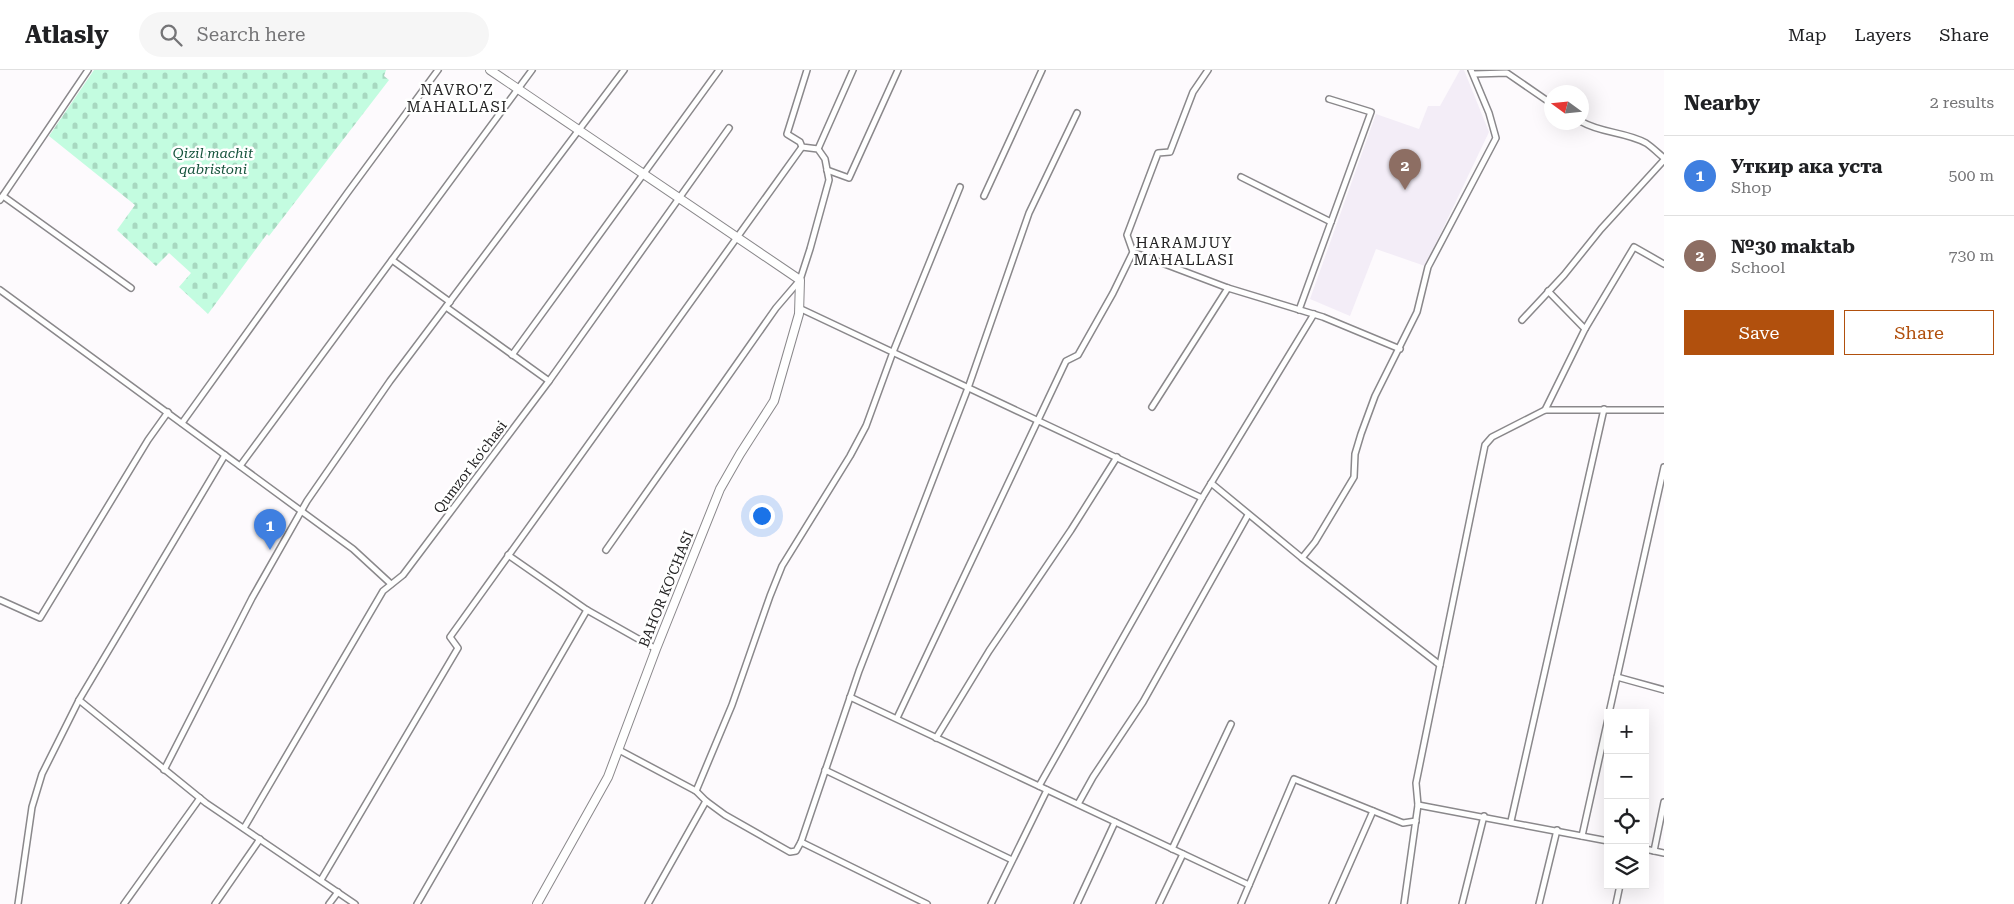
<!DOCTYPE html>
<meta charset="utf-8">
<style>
:root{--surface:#fff;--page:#f6f6f6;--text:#202124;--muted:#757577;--line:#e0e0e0;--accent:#b1500d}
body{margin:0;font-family:"Roboto Serif",serif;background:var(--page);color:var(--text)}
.controls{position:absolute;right:15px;bottom:15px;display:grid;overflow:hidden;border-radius:0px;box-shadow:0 5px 20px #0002}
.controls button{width:45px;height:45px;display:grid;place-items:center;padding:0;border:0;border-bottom:1px solid var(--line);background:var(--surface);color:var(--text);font:25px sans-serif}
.compass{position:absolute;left:1544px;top:15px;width:45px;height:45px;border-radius:50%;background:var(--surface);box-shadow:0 5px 20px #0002;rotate:285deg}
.you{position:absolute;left:761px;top:445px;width:18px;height:18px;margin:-12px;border:4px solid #fff;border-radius:50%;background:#1a73e8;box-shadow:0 0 0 8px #1a73e833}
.badge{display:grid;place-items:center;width:32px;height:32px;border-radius:50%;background:var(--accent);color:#fff;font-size:16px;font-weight:700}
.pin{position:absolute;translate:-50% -41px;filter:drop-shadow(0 1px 2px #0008)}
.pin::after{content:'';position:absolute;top:26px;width:18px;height:15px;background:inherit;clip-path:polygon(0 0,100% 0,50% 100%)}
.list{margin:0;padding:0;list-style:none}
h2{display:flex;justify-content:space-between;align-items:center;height:65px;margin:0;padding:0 20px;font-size:21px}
h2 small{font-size:16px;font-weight:400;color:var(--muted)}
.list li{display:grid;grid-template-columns:32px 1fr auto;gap:15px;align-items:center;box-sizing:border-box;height:80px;padding:0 20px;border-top:1px solid var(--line)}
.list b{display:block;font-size:19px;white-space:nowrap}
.list p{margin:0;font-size:16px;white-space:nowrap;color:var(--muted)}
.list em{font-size:16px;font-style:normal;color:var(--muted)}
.actions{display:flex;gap:10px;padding:15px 20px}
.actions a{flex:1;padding:11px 0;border:1px solid var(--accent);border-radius:0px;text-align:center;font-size:18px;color:var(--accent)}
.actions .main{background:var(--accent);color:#fff}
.icon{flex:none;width:28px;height:28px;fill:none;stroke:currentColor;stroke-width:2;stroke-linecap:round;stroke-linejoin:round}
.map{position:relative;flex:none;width:1664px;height:834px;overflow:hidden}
header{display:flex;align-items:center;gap:30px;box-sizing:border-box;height:70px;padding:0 25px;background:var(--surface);border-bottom:1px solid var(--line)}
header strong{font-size:24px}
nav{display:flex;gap:28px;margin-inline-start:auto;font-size:18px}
.search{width:350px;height:45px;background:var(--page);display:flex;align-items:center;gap:12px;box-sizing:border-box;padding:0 18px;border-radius:28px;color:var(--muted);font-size:19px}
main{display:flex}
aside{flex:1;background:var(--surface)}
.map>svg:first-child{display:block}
.built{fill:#f3edf7}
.cemetery{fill:url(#cemetery-stones)}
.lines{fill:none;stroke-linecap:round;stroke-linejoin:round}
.street-casing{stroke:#8a888b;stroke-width:8}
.secondary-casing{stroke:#8a888b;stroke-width:10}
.street{stroke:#fff;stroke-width:5}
.secondary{stroke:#fff;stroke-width:8}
.labels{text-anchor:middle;stroke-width:5;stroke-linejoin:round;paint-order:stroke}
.park-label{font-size:14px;font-style:italic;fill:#17543d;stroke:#fff}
.street-label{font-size:14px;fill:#252425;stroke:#fff}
.neighbourhood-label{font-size:15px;letter-spacing:1px;fill:#252425;stroke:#fff}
</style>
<header>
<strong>Atlasly</strong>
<div class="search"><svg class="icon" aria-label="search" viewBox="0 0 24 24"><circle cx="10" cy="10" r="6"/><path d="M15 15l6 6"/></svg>Search here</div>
<nav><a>Map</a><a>Layers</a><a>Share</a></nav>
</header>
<main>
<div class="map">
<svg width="1664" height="834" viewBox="0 0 1664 834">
<defs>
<pattern id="cemetery-stones" width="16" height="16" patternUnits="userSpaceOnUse" patternTransform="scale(1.25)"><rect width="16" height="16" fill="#c3fce0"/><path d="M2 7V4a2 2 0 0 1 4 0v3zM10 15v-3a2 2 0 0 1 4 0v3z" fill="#a7d8c0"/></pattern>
</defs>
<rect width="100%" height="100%" fill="#fdfafd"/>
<polygon class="built" points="1460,0 1464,0 1489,62 1425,196 1376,179 1350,246 1310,229 1376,44 1419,59 1428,36 1440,36"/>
<polygon class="cemetery" points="94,0 386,0 384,6 389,10 269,166 267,164 208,244 179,217 191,203 169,183 156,196 117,160 135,135 49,66"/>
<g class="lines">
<g class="street-casing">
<g id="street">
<polyline points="1474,4 1507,3 1552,34"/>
<path d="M 1582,52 C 1601,63 1626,62 1646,73 C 1652,77 1658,83 1664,88"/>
<polyline points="818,79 853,0"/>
<polyline points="827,100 849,108 898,0"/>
<polyline points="1241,107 1331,152"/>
<polyline points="3,126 131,218"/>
<polyline points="984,126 1042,0"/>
<polyline points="0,130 88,0"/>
<polyline points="1133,182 1228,218 1323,247 1400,279"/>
<polyline points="392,190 450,232"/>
<polyline points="0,220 353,479 391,514"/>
<polyline points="1548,221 1585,259"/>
<polyline points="446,237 549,311"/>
<polyline points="799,238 1202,428"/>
<polyline points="1299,240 1371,42 1329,29"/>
<polyline points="1522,250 1564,205 1601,159 1664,90"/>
<polyline points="512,285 719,0"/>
<polyline points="1152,337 1228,218"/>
<polyline points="1545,340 1585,259 1634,177 1664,194"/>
<polyline points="182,353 348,122 438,0"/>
<polyline points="240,396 532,0"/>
<polyline points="1211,413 1302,488 1440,595 1416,713 1418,735 1404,834"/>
<polyline points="606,480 776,238 800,210 810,179 829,110 825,89 818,79 802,77 800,72 787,64 807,0"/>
<polyline points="508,485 587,540 656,579"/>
<polyline points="1302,488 1315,472 1354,407 1355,384 1361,364 1375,326 1417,242 1428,197 1496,68 1489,43 1471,0"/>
<polyline points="0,530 40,548 148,370 168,342"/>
<polyline points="1440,595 1485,375 1492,367 1545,340 1664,340"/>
<polyline points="1617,607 1664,620"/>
<polyline points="850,627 1249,815"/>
<polyline points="79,630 206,733 355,834"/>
<polyline points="1609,643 1664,397"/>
<polyline points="897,648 1066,291 1078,285 1113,223 1133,182 1127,165 1158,83 1170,82 1193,22 1208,0"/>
<polyline points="936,668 989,581 1071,460 1117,387"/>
<polyline points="619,680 696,721 706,731 725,745 790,782 796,781 801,772 859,601 968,318 1029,143 1077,43"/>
<polyline points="164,700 252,528 307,431 390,311 624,0"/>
<polyline points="825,700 1012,790"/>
<polyline points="1039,716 1202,428 1314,244"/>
<polyline points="696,721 732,635 770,526 782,496 850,386 866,356 893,282 960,117"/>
<polyline points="1078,734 1093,707 1143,632 1248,445"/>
<polyline points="1418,735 1608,771"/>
<polyline points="1511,751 1604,339"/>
<polyline points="244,758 383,521 403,505 549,311 729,58"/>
<polyline points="1582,766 1608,649"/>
<polyline points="801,772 927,834"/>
<polyline points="1172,779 1231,654"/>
<polyline points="1645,779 1664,783"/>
<polyline points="1654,781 1664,732"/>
<polyline points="321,810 458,578 450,567 802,77"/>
<polyline points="18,834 32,737 42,704 79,630 225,385"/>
<polyline points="124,834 200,728"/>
<polyline points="215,834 260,769"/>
<polyline points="329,834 338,822"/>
<polyline points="417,834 587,540"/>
<polyline points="648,834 706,731"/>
<polyline points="991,834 1047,720"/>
<polyline points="1077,834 1115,752"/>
<polyline points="1159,834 1183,784"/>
<polyline points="1241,834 1294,709 1403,753 1416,751"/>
<polyline points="1332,834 1373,741"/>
<polyline points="1462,834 1484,746"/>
<polyline points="1539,834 1557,760"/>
<polyline points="1616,834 1620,815"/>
</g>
</g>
<g class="secondary-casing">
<polyline id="secondary" points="490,0 800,210 799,244 774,331 740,384 720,419 656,579 608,707 537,834"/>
</g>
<use href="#street" class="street"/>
<use href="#secondary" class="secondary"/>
</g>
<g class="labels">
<g class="park-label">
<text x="213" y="88">Qizil machit<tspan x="213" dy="16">qabristoni</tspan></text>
</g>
<g class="street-label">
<text transform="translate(470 397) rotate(-53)" y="5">Qumzor ko'chasi</text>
<text transform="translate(666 519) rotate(-68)" y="5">BAHOR KO'CHASI</text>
</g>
<g class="neighbourhood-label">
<text x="457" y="25">NAVRO'Z<tspan x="457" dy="17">MAHALLASI</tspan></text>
<text x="1184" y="178">HARAMJUY<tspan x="1184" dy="17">MAHALLASI</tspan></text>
</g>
</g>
</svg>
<div class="controls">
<button>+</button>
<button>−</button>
<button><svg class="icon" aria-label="locate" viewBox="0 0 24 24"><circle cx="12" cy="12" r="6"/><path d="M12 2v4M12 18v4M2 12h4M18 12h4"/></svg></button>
<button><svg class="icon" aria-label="layers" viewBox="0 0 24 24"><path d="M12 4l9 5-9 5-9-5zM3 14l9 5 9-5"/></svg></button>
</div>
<svg class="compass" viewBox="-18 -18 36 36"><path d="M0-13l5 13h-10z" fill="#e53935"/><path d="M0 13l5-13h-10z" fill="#757577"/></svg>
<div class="you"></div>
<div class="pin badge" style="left:270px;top:480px;background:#3f7fe0">1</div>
<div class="pin badge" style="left:1405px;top:120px;background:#8d6e63">2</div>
</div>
<aside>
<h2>Nearby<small>2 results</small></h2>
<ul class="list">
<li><span class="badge" style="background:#3f7fe0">1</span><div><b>Уткир ака уста</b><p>Shop</p></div><em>500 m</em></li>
<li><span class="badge" style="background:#8d6e63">2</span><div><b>№30 maktab</b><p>School</p></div><em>730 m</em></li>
</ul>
<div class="actions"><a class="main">Save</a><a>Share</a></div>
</aside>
</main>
